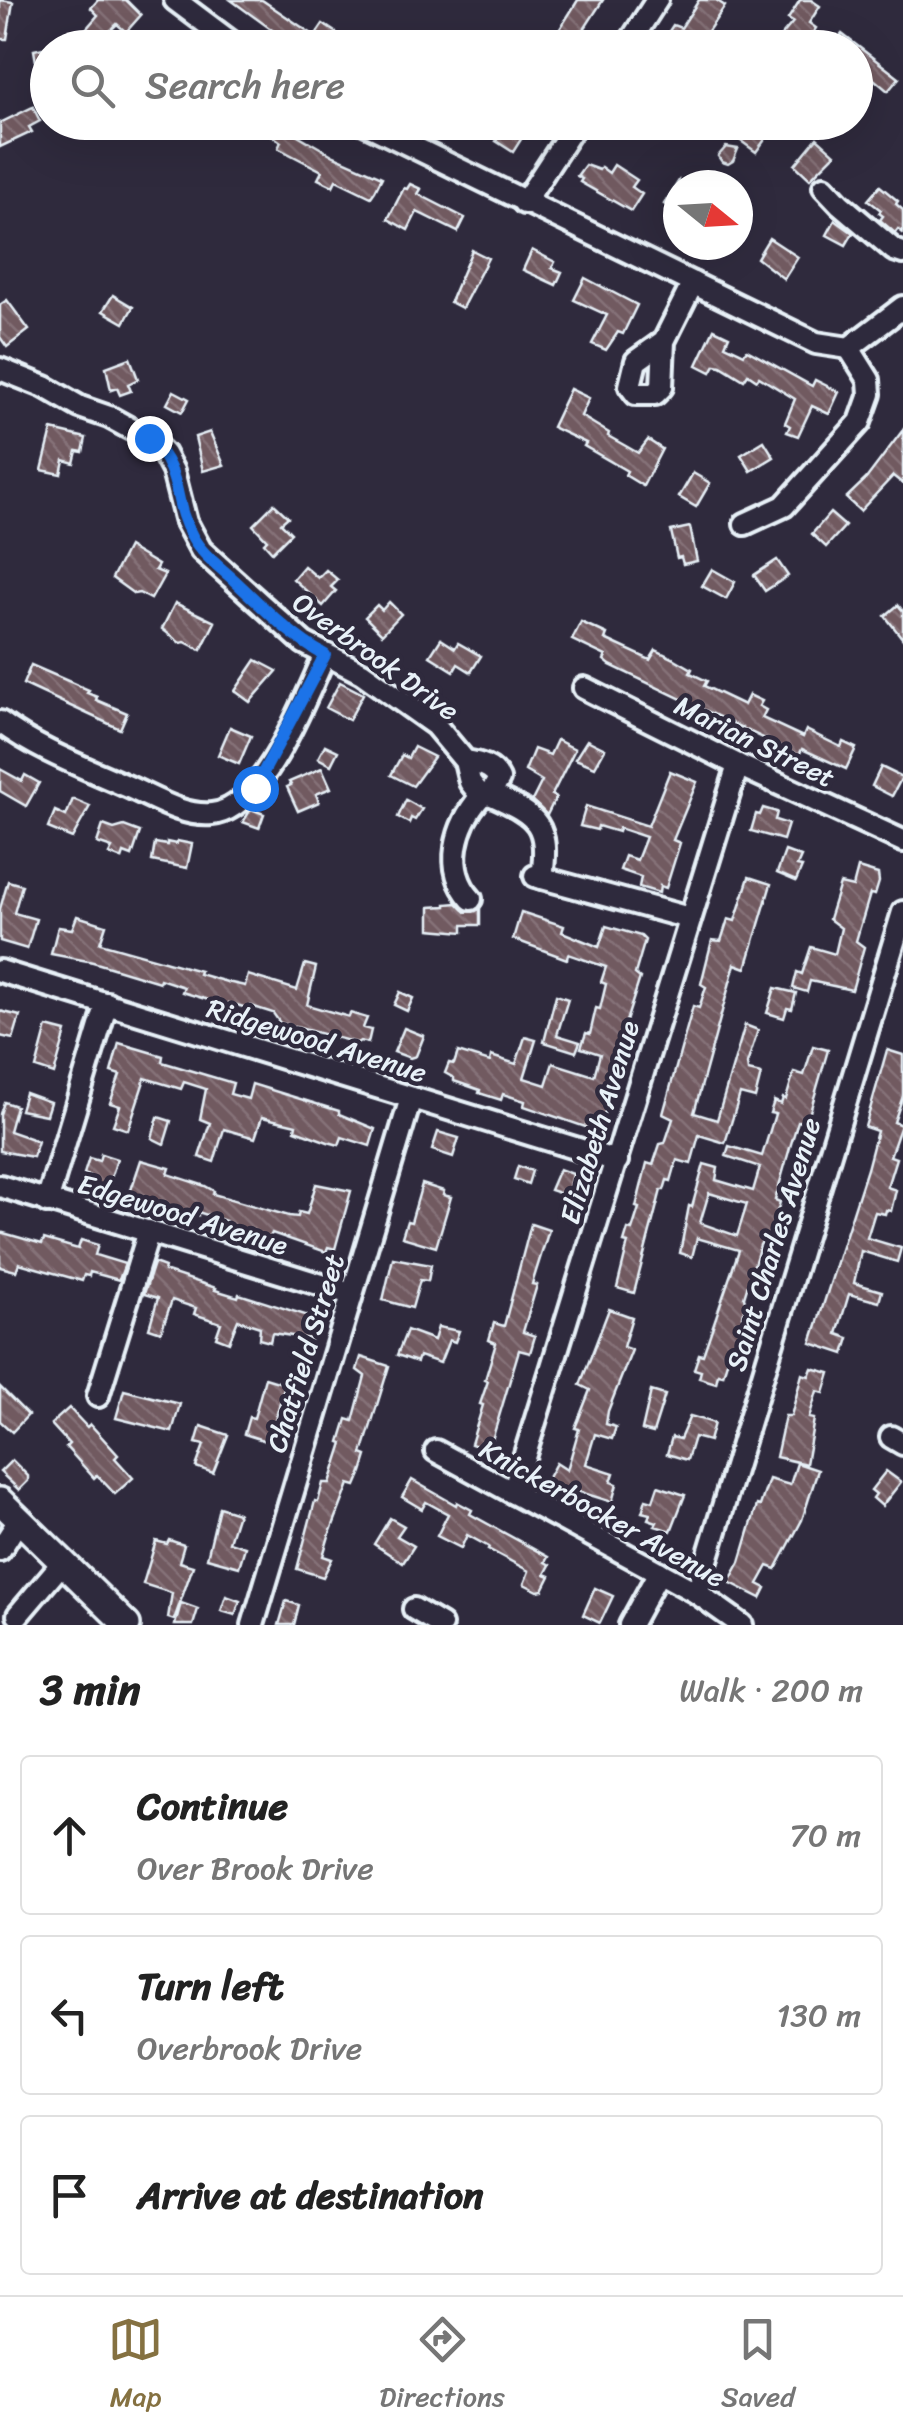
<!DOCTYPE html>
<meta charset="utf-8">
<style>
:root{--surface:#fff;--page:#f2f2f2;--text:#222;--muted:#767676;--line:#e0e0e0;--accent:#857141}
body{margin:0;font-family:Sriracha,sans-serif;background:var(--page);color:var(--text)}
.compass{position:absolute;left:663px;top:170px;width:90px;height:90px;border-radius:50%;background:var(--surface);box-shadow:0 10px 40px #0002;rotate:108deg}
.stop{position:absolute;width:30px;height:30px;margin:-22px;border:8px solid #1a73e8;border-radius:50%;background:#fff}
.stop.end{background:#1a73e8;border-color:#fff;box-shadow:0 2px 10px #0008}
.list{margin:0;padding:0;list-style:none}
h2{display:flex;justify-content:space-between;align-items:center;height:130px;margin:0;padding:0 40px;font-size:42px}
h2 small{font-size:32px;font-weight:400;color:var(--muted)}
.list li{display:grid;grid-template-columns:65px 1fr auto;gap:30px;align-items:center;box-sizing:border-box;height:160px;margin:0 20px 20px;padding:0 20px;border:2px solid var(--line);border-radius:10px}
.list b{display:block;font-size:38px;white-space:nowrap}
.list p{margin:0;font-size:32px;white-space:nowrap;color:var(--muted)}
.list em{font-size:32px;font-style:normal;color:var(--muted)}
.icon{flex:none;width:55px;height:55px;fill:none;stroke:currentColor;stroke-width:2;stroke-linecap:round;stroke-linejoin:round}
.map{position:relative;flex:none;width:903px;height:1625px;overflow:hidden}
.search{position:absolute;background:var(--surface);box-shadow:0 10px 40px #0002;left:30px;right:30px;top:30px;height:110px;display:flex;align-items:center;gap:25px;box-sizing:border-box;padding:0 35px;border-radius:55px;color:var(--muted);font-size:38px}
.sheet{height:670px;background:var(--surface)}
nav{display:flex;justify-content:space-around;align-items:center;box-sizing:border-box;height:140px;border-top:2px solid var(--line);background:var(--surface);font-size:28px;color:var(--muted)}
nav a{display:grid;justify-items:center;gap:5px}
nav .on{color:var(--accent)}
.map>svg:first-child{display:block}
.building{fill:url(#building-back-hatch);stroke:#e8f1f8;stroke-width:2.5;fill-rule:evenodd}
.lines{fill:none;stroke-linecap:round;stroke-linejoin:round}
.minor-casing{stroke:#e8f1f8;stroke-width:28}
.major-casing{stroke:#e8f1f8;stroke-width:32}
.minor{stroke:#2f2a3d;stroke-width:20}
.major{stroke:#2f2a3d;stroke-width:25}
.route{stroke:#1a73e8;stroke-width:12}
.labels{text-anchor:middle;stroke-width:9;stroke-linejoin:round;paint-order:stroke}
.street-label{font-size:28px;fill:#e8f1f8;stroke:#2f2a3d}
</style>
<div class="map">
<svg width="903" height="1625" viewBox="0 0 903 1625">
<defs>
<pattern id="building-back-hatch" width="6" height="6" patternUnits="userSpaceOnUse" patternTransform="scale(2.5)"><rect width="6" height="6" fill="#715a61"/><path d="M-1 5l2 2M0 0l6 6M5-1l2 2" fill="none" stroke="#857278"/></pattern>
</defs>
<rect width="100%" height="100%" fill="#2f2a3d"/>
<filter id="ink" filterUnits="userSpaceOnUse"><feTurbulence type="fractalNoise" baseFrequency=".01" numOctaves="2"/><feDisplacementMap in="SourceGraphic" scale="20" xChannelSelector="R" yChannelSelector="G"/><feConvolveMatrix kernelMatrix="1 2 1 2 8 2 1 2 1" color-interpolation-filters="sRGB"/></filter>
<g filter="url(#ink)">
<g class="building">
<polygon points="0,0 13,2 7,39 0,39"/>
<polygon points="98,0 126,0 141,15 126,32 117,24 93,48 80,36 98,15 91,8"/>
<polygon points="231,0 262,0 315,36 323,24 359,48 297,48"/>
<polygon points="578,0 603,0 572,48 548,48"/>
<polygon points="699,0 716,0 725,6 704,37 720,48 676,48 664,39 673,25 681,28"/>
<polygon points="800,0 811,0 820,6 809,23 816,28 803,48 771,48 793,22 788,19"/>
<polygon points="842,34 899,78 888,91 869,75 856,92 856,48 831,48"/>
<polygon points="48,47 48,90 41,91 34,50"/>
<polygon points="33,107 40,121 29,127 32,132 0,147 0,123"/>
<polygon points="253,122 275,122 334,156 382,177 375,191 371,197 336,180 333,186 318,179 322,171 278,148 281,142"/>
<polygon points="508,122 525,122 520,130 525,133 513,152 496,141"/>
<polygon points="754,124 769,134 756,152 741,141"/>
<polygon points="817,138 835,154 810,179 795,165"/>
<polygon points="726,147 738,149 733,161 728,164 722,162 718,156"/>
<polygon points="585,165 599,170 601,167 609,173 614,165 637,180 632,187 642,194 631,211 580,182 582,179 577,176"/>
<polygon points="678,182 678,213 664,204"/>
<polygon points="410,184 421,189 418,194 465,218 458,232 417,212 408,230 388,219 404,188 407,189"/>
<polygon points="880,186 898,201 896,204 903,210 903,233 898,229 895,233 880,220 883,216 879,213 881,210 868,200"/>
<polygon points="835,220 853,233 846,245 827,235"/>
<polygon points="769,238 798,257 784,279 757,258"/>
<polygon points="472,250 488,258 462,308 450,302"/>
<polygon points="532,250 555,262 552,268 562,272 556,285 523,270"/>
<polygon points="585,278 637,305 623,334 618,332 606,350 592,344 607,315 574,300"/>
<polygon points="113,295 133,307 124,323 103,311"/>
<polygon points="7,300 29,330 7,347 0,337 0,305"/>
<polygon points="714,329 729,336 725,345 744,354 747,350 812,386 815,380 839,392 829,414 812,406 798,436 787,432 790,426 785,423 795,399 759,377 757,380 748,374 744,380 721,366 715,365 711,372 697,365"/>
<polygon points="130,358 138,379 128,384 131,391 120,395 117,388 111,390 106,367"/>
<polygon points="570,389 589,398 581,416 609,433 608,436 638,453 648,440 662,449 643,486 625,475 627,471 584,446 586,443 552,427"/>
<polygon points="174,391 189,399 182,412 167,404"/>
<polygon points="52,430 86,438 83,452 77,451 74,463 64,460 61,474 42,470"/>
<polygon points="903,430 903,484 893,476 860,511 846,498 866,479"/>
<polygon points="210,432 224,465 203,471 195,437"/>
<polygon points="764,441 774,457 751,471 741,455"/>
<polygon points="693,473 710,483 696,507 679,497"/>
<polygon points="274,504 288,517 281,523 291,533 272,552 264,543 267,540 253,525"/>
<polygon points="830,513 845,526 826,547 812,534"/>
<polygon points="690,527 697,561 683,564 681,557 677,558 671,531"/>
<polygon points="128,547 158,565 155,570 165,574 151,599 139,593 134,594 112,578"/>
<polygon points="777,560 788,576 765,591 754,575"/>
<polygon points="304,566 318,578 326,570 338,580 331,587 336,591 323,606 293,579"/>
<polygon points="712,569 735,582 726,599 702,586"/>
<polygon points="389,602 401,614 382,634 365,617 377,605 382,610"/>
<polygon points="175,603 215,622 201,650 185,642 180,643 162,629"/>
<polygon points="898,605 903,611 903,639 885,616"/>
<polygon points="581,622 607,634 605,639 650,660 656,650 675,659 692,669 690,673 707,681 704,686 744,705 749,695 762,701 759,706 766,710 762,718 803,737 806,730 841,747 843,742 856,748 846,769 802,749 799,755 610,665 604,660 606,656 572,640"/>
<polygon points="441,639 455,648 458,643 481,656 471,672 458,664 454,671 430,656"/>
<polygon points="256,660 277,671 250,702 235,691"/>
<polygon points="31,665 89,690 87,693 97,697 96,700 127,713 120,729 23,684"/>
<polygon points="340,682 363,694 349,720 326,708"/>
<polygon points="230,727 251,736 239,764 218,755"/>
<polygon points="557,740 575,749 552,795 556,797 547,815 532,801 542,781 525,771 534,749 550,755"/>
<polygon points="587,740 605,749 595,767 575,759"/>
<polygon points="325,745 338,751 331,765 318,758"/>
<polygon points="414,747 434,757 413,786 391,775 402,755 408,758"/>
<polygon points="881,767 902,777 892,796 872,786"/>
<polygon points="322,768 331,788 316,794 319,802 298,811 287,787 291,785 289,782"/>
<polygon points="0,769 22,781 25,775 39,783 26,806 0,791"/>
<polygon points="670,771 697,782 673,840 680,843 666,888 660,886 659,893 639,887 641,877 620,870 625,856 637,860 646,837 619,828 618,832 598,826 597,830 580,826 586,806 648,826"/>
<polygon points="73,799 90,806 72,838 48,828 55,811 66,816"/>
<polygon points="406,800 422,809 415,820 411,818 409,823 398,817"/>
<polygon points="763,808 777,812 775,820 788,824 783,840 751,831 756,814 760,815"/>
<polygon points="251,809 264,814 259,828 243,822"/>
<polygon points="103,825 114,829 124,826 140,832 132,856 124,853 122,859 109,854 112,848 97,843"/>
<polygon points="177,841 192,844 187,868 152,861 155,843 167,845 167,842 176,844"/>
<polygon points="785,851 801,857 797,866 802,867 796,881 777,873"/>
<polygon points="858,868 878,874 879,882 875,895 870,894 856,941 864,947 852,990 810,981 807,992 793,988 797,972 802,974 811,947 835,954 841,928 829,919 840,884 853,887"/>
<polygon points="749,877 771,884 746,968 735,964 694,1113 717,1120 745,1025 758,1030 747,1064 748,1071 761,1074 755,1098 740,1094 725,1143 699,1135 691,1164 677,1160 671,1181 667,1180 664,1190 661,1190 634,1293 617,1288 628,1243 624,1242 628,1229 632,1230 639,1208 636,1207 647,1163 653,1165 660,1144 665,1143 673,1119 663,1114 693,1006 699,1008 706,987 701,984 712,940 721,941 728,919 735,921"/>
<polygon points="8,881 22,885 14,913 36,919 27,949 0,941 0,909"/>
<polygon points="446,904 457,903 466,912 480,909 480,925 463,925 463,932 430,929 430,907 446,906"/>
<polygon points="521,912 564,926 562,932 599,947 606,926 641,936 645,940 635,974 640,978 601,1099 609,1102 597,1131 524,1106 525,1101 503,1094 501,1100 479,1093 480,1090 454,1081 454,1078 445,1073 449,1063 454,1064 458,1052 490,1062 491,1056 516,1064 525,1037 536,1040 524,1078 546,1085 553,1063 594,1076 600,1054 581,1048 586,1033 590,1034 596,1008 600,1009 606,984 601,982 606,967 568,954 567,959 513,939"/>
<polygon points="77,916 106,925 100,943 200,971 199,974 227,982 245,986 248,975 297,990 305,964 316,967 307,1005 349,1017 350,1013 367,1018 363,1028 371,1030 368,1043 360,1041 357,1043 280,1023 273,1013 251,1006 251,1009 229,1003 228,1006 182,992 184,987 160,979 159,982 93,962 51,954 58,927 72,929"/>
<polygon points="775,988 796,993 792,1009 787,1008 784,1018 767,1013"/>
<polygon points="400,992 413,998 407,1011 394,1005"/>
<polygon points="556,995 568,999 557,1035 580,1042 576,1052 544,1042"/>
<polygon points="0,1011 20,1016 13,1039 0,1036"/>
<polygon points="47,1027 66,1032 54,1074 36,1068"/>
<polygon points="404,1028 424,1036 416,1056 410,1058 394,1052"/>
<polygon points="119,1043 163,1056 162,1062 233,1083 230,1094 248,1099 252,1084 339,1111 339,1114 375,1129 370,1146 342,1137 339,1145 328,1142 295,1130 296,1125 262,1117 255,1138 224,1129 214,1162 199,1157 210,1123 200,1119 206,1089 184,1082 181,1089 145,1078 128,1130 113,1125 120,1106 110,1103 120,1075 111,1072"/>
<path d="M 813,1046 L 828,1050 L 807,1122 L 798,1121 L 791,1144 L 775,1200 L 780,1202 L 774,1222 L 767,1241 L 763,1240 L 760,1245 L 744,1297 L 746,1304 L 734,1353 L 730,1352 L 723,1375 L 718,1374 L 716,1383 L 699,1378 L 701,1371 L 694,1369 L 699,1354 L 703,1355 L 739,1250 L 697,1238 L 692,1257 L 680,1253 L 689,1206 L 692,1207 L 704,1164 L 718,1168 L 716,1180 L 753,1191 L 760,1167 L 726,1156 L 729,1146 L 762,1156 L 775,1114 L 770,1113 L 774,1101 L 781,1104 L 783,1098 L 786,1099 L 794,1072 L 804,1075 ZM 709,1193 L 747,1204 L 737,1236 L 700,1223 Z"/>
<polygon points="887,1050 903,1055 903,1096 894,1122 901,1125 890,1156 896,1158 887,1187 896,1190 891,1211 886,1210 885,1214 875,1212 867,1238 901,1248 897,1262 861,1251 854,1283 882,1291 879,1302 849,1294 837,1334 849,1338 844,1354 811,1343 867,1169 877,1131 865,1127"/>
<polygon points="25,1093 50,1102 46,1115 20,1110"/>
<polygon points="4,1102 16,1106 9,1131 38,1141 33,1157 0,1151 0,1114"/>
<polygon points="158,1117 171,1121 164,1144 152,1138"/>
<polygon points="438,1132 459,1138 453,1157 432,1150"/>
<polygon points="101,1154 117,1159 107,1191 88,1185 91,1177 84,1174 89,1158 99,1161"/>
<polygon points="141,1160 170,1168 168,1174 205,1186 214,1191 213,1194 289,1216 298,1217 299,1212 307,1214 316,1184 351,1191 335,1249 328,1247 326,1252 272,1233 269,1239 225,1227 226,1221 198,1212 198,1215 137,1198 130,1193"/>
<polygon points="518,1166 532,1171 528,1184 514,1179"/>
<polygon points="559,1169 573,1174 568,1196 550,1190"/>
<polygon points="422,1184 444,1191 443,1195 451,1197 436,1247 402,1237 407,1221 411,1222"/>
<polygon points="531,1224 549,1230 532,1284 537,1285 523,1332 535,1336 530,1353 519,1350 489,1450 471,1444 483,1405 480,1404 488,1381 485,1380 496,1343 489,1340 494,1323 504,1326"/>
<polygon points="0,1232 42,1244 44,1239 78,1249 81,1240 98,1245 95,1255 125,1264 119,1280 90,1272 89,1276 84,1275 82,1281 19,1263 16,1271 0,1267"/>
<polygon points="393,1258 431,1265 428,1281 420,1280 412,1308 383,1300"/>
<polygon points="154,1263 165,1267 164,1271 216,1288 215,1290 238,1297 239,1294 318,1319 312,1339 272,1333 270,1342 259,1339 260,1327 238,1320 229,1342 216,1337 221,1323 194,1314 196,1308 172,1300 161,1332 149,1328 158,1298 144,1294"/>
<polygon points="609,1309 632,1317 623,1347 632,1350 608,1411 606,1424 616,1427 612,1439 595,1434 586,1464 614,1473 611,1482 617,1484 612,1502 577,1491 573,1497 565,1492 559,1494 544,1485 556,1463 567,1470 579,1429 575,1428 590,1390 580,1385"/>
<polygon points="438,1327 459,1331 455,1342 449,1340 440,1363 419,1356 417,1362 397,1355 407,1330 434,1340"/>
<polygon points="361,1357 389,1366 362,1454 367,1456 362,1472 356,1486 349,1484 329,1536 323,1556 332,1559 323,1577 297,1569 315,1501 318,1502 323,1483 330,1483 343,1443 340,1442 347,1419 353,1421 365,1376 357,1370"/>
<polygon points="812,1368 830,1373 824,1393 817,1391 809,1418 814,1419 806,1464 776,1457 785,1416 791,1416 802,1374 809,1376"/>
<polygon points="265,1378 285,1384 269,1442 244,1434 249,1417 254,1418"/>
<polygon points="0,1387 28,1415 12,1432 0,1421"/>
<polygon points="124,1390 180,1404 172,1432 116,1418"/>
<polygon points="651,1391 665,1395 653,1433 642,1430"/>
<polygon points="69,1408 87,1427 90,1424 118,1455 115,1458 133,1478 115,1494 97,1475 94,1478 66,1447 69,1444 51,1424"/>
<polygon points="690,1416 714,1423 709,1441 694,1437 687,1460 667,1454 672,1437 680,1439"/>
<polygon points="201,1426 228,1435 213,1473 196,1467 204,1445 196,1443"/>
<polygon points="12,1460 28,1476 28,1481 19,1490 0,1472"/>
<polygon points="797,1463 818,1470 802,1520 776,1569 768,1566 758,1584 766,1588 761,1598 729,1582 740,1562 757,1505 760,1506 769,1479 790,1485"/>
<polygon points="886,1471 901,1482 882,1506 873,1498 876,1494 871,1490"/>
<polygon points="412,1480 456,1505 457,1502 472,1510 470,1514 548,1557 545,1562 550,1565 545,1574 550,1576 543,1590 538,1591 524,1584 529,1571 488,1549 489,1547 467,1535 461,1548 437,1536 448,1514 426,1502 422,1509 402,1497"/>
<polygon points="658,1486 685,1495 671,1531 655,1526 657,1522 648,1519 650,1514 642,1512 646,1499 653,1501"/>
<polygon points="219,1507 238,1513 229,1542 245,1547 239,1567 207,1558"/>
<polygon points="390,1518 404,1526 397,1536 414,1546 403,1563 374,1544"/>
<polygon points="169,1540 184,1545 179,1562 193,1566 174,1620 168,1618 172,1593 143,1584 156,1541 167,1544"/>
<polygon points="595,1588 613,1596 600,1623 583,1615"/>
<polygon points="226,1596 240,1601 235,1615 221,1611"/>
<polygon points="286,1601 299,1605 294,1625 279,1625"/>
<polygon points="181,1603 198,1609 193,1625 175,1625"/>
</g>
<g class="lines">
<g class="minor-casing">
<g id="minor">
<polyline points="175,0 239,48"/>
<polyline points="626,48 657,0"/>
<polyline points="362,122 816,343 849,348 903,307"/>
<polyline points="824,187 840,204 894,250 903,253"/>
<polyline points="524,203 577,122"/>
<polyline points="664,341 636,361 630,386 636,394 655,394 662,387 664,341 693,283"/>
<path d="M 0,369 L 45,387 L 80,407 L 109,417 L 149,439 L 164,454 L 173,471 L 186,522 L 201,550 L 304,643 L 362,673 L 435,725 L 465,761 L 470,782 L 481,796 L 490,794 L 499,779 C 493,766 479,763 465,761"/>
<polyline points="745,524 784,506 860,422 870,394 869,380 849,348"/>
<polyline points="584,688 738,765 903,841"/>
<path d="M 0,722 C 38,750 81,766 124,785 C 151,796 182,817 212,814 C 264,809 305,698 325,655"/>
<path d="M 490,794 C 540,816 549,825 542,878"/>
<polyline points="535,876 689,918"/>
<path d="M 471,899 C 443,868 456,825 481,796"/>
<polyline points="0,971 617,1161"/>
<polyline points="0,1186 351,1294"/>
<polyline points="47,1202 107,1003"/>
<polyline points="98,1396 149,1231"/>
<polyline points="891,1437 903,1444"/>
<polyline points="436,1451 697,1593 742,1625"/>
<polyline points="513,1493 738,765"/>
<polyline points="0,1550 19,1520"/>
<polyline points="697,1593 903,912"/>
<polyline points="414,1609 441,1625"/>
<polyline points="18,1615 63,1562"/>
<polyline points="253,1625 411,1098"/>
<polyline points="630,1625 659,1572"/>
</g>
</g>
<g class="major-casing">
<polyline id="major" points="0,1501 127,1625"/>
</g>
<use href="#minor" class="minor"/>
<use href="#major" class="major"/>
</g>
</g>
<g class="lines" filter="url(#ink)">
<path class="route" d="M 149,438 C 185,475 171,499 192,536 C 202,555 220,567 235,581 C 264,608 290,636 325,655 L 255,788"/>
</g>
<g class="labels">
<g class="street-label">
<text transform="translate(376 656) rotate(36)" y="10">Overbrook Drive</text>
<text transform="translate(755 741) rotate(26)" y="10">Marian Street</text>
<text transform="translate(317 1040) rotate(17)" y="10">Ridgewood Avenue</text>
<text transform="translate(599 1122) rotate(-73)" y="10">Elizabeth Avenue</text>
<text transform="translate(183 1214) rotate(17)" y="10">Edgewood Avenue</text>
<text transform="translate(773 1244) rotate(-73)" y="10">Saint Charles Avenue</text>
<text transform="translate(305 1353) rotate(-73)" y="10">Chatfield Street</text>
<text transform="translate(603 1513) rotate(29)" y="10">Knickerbocker Avenue</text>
</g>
</g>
</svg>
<svg class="compass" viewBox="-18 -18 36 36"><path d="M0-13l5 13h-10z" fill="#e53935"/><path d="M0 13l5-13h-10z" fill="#767676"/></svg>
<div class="stop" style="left:255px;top:788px"></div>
<div class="stop end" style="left:149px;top:438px"></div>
<div class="search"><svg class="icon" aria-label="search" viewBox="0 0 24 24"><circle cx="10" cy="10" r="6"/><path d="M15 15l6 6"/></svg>Search here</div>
</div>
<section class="sheet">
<h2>3 min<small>Walk · 200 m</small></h2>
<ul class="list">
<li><svg class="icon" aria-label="ahead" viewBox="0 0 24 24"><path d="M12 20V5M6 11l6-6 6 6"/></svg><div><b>Continue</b><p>Over Brook Drive</p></div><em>70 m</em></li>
<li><svg class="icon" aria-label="left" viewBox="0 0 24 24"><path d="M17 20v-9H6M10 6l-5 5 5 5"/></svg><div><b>Turn left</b><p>Overbrook Drive</p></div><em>130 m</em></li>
<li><svg class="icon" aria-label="arrive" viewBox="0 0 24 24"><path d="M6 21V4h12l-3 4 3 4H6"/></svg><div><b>Arrive at destination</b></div></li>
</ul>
</section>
<nav>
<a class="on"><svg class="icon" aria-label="map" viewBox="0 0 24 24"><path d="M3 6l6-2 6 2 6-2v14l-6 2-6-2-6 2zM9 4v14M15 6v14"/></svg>Map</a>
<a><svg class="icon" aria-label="directions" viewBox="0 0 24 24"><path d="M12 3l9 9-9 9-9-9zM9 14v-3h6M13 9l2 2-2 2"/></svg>Directions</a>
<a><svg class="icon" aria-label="saved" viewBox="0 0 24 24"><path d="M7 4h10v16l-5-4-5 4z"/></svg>Saved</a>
</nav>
